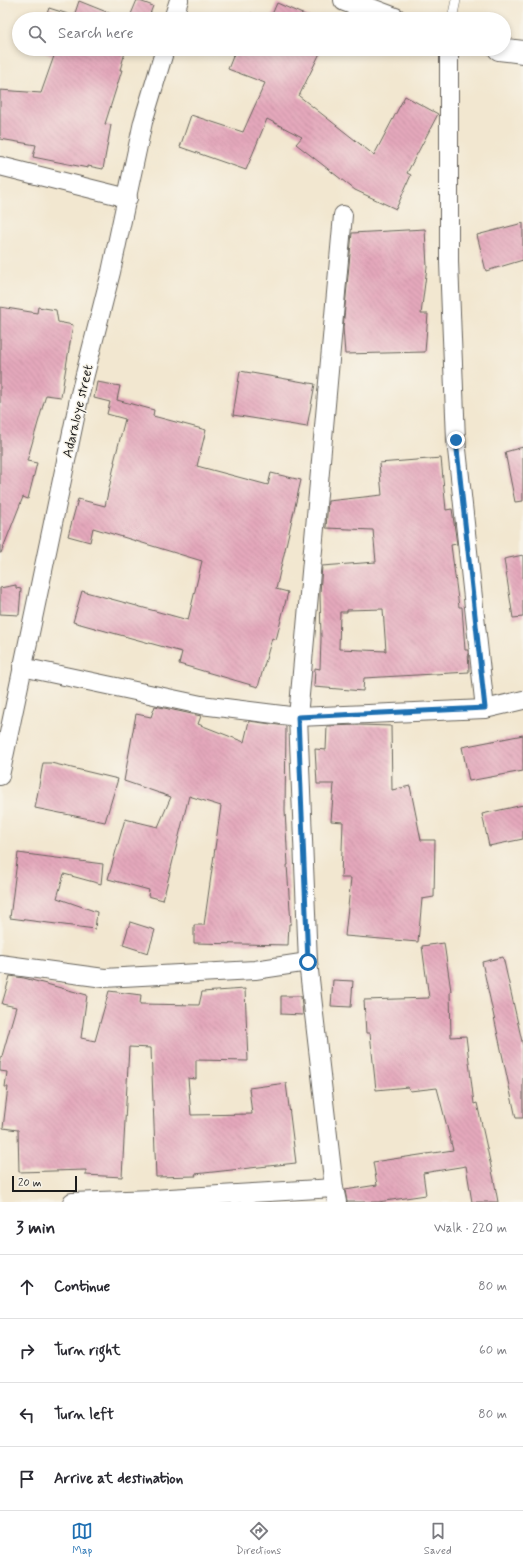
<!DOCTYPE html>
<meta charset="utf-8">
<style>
:root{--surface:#fff;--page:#f7f7f7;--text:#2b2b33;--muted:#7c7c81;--line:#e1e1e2;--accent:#1f6fb2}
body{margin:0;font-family:Mynerve,sans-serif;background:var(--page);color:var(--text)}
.scale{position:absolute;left:12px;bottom:10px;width:65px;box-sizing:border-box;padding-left:4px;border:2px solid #1c1c1c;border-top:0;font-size:11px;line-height:14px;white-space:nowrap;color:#1c1c1c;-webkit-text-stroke:3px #f7f3e8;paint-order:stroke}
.stop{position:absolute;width:12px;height:12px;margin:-9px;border:3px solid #1f6fb2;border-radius:50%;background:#fff}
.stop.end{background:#1f6fb2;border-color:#fff;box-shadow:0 1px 4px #0008}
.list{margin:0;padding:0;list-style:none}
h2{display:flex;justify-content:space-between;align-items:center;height:52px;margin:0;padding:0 16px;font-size:17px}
h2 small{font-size:13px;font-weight:400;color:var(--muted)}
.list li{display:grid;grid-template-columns:26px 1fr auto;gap:12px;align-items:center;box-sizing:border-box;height:64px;padding:0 16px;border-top:1px solid var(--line)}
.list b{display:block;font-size:15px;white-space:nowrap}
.list em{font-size:13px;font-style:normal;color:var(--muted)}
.icon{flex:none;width:22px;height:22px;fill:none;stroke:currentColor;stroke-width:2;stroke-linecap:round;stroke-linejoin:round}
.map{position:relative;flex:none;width:523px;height:1202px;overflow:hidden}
.search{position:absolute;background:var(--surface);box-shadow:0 2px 6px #0003;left:12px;right:12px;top:12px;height:44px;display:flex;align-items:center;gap:10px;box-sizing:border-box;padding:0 14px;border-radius:22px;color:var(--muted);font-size:15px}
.sheet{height:308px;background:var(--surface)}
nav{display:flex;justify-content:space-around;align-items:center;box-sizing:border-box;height:56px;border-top:1px solid var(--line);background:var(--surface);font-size:11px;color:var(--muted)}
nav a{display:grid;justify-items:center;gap:2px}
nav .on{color:var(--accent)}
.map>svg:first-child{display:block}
.building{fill:url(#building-back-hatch);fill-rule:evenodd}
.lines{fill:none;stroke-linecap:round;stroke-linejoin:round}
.service-casing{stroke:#67635b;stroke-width:10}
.minor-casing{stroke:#67635b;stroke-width:20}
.secondary-casing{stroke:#67635b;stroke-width:24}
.service{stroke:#fff;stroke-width:9}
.minor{stroke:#fff;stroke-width:18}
.secondary{stroke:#fff;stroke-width:22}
.route{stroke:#1f6fb2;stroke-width:5}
.labels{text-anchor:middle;stroke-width:3;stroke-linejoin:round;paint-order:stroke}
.street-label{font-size:14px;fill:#1c1c1c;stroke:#f7f3e8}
</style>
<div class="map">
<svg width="523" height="1202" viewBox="0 0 523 1202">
<defs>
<pattern id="building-back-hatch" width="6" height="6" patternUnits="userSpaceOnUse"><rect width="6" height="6" fill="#e4a7bb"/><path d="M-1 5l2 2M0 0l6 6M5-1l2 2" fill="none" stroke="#c38fa0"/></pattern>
</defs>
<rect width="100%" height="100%" fill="#f7f3e8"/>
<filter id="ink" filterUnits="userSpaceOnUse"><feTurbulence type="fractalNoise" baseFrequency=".025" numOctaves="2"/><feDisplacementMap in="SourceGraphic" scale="8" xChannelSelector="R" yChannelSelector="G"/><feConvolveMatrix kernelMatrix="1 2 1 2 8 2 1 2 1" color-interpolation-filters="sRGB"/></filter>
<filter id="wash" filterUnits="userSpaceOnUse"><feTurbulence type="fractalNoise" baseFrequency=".012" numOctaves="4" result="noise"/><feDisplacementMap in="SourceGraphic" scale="16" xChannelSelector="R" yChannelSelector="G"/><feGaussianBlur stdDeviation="0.9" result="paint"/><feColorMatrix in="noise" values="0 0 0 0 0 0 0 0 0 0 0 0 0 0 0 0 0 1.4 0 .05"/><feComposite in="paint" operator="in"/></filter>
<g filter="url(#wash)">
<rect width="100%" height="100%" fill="#f2e7d0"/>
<g id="blocks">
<g class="building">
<polygon points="137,0 153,6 148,19 129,19"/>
<polygon points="79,1 124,19 45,19 49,8 74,16"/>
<polygon points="277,3 314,19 270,19"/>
<polygon points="251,13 266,19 249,19"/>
<polygon points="35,49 126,49 120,70 122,70 105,124 111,125 103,169 88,166 88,168 33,157 36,145 0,139 0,90 41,93 54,56 35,50"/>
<polygon points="236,49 322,49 299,96 374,155 405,96 438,114 407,173 411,175 396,209 355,190 296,144 302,137 267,119 246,170 180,147 191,115 243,132 265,83 228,69"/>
<polygon points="523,223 523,260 486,271 477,235"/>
<polygon points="425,229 427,267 421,314 428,314 425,352 345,354 343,328 352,233"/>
<polygon points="0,307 37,313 38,307 56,310 58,322 73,325 61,397 46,395 27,461 37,463 28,499 23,497 1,553 0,553"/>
<polygon points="240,371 315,384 307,427 233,415"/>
<polygon points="97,382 120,386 117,400 154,410 153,416 206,430 197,466 268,485 271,473 301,480 276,589 288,592 276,640 272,638 258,687 179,664 182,652 73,622 82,591 188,620 202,561 93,528 90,542 68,536 78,499 105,506 115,462 114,462 125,419 107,414 110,402 94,398"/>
<polygon points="523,447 523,501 515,502 505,452"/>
<path d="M 441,458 L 446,510 L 452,509 L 457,544 L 451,545 L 459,607 L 462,607 L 465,650 L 468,650 L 469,672 L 364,678 L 363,691 L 314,687 L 315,668 L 320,669 L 321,639 L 320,593 L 322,566 L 376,562 L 373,530 L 326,528 L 328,501 L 382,495 L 379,463 ZM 383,609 L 386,651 L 339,649 L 340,612 L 347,612 L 347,610 Z"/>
<polygon points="523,555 523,617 513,618 504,559"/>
<polygon points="16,585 16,588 21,589 19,615 0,614 0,588"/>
<polygon points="155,706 201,716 198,724 244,742 249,721 286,726 285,811 288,865 287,865 291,924 289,924 288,945 194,943 194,925 204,925 221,806 189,796 163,900 148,896 149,890 108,879 125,819 158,827 171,797 124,781 136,714 151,717"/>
<polygon points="359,725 391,726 392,790 410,786 421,840 435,840 434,897 422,899 418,942 345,936 351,878 341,878 343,822 331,821 334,784 317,784 315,749 326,750 327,726"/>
<polygon points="523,735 523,771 469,781 462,747"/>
<polygon points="43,763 51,763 118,779 105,822 35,808"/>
<polygon points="523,805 523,839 489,846 482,814"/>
<polygon points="18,853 103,864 101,884 64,874 57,898 97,912 95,929 10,918"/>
<polygon points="130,922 155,930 148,953 123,945"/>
<polygon points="444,943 451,991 450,991 451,1037 466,1036 474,1104 477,1103 494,1180 498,1202 472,1202 466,1166 423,1173 426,1195 378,1202 347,1202 345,1190 377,1185 373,1162 453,1150 437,1088 410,1091 408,1087 376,1090 370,1033 366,1033 364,1000 429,998 422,946"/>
<polygon points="503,957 523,1046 523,1118 516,1118 482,962"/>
<polygon points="10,976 24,978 87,995 81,1038 95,1041 109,991 141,995 140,1004 199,1005 202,992 245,989 248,1061 196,1060 196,1079 188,1078 191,1115 252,1114 249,1088 286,1083 296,1163 195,1174 196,1176 156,1177 151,1048 129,1047 122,1177 86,1175 86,1170 19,1172 18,1130 3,1128 8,1087 5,1087 7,1072 0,1071 0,1063 16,1007 2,1004"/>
<polygon points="333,980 353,981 351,1007 331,1006"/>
<polygon points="281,996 301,996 303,1015 281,1014"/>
</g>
</g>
</g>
<g filter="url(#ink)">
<use href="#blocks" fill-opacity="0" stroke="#67635b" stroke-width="1"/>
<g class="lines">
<g class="service-casing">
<polyline id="service" points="452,19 456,0"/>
</g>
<g class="minor-casing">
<g id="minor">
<polyline points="173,19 179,0"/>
<polyline points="449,49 449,262 456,440 485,709"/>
<polyline points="0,166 128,198"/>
<polyline points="22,667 201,705 298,717 485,709 523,700"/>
<polyline points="0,776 80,394 111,272 143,122 165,49"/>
<polyline points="0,964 104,978 255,970 308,962"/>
<polyline points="72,1202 153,1199 334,1188"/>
<polyline points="337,1202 334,1188 308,962 298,717 343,215"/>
</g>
</g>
<g class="secondary-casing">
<g id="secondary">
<polyline points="345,0 395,19"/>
<polyline points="499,49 523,52"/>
</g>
</g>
<use href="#service" class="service"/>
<use href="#minor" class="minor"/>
<use href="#secondary" class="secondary"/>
</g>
</g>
<g class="lines" filter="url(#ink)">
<polyline class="route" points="308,962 298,717 485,708 456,440"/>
</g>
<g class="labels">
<g class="street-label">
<text transform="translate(77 411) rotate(-77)" y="5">Adaraloye street</text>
</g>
</g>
</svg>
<div class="scale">20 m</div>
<div class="stop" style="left:308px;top:962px"></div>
<div class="stop end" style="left:456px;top:440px"></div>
<div class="search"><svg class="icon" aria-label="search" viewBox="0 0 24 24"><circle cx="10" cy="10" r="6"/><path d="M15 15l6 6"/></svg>Search here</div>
</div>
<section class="sheet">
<h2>3 min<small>Walk · 220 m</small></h2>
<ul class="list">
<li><svg class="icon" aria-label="ahead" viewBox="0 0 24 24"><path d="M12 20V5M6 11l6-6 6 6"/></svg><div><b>Continue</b></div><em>80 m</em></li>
<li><svg class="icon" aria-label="right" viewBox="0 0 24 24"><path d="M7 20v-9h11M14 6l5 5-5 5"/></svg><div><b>Turn right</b></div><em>60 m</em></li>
<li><svg class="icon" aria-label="left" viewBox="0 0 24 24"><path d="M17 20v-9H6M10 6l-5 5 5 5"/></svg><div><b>Turn left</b></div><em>80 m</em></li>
<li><svg class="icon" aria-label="arrive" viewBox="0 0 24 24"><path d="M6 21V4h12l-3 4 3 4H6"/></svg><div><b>Arrive at destination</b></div></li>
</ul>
</section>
<nav>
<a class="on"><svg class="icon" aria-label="map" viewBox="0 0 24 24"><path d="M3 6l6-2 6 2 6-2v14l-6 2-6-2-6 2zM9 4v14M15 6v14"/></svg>Map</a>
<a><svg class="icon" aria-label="directions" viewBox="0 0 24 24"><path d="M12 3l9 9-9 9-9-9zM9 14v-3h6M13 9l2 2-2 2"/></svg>Directions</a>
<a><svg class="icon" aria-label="saved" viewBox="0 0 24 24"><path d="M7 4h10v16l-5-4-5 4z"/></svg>Saved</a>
</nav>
